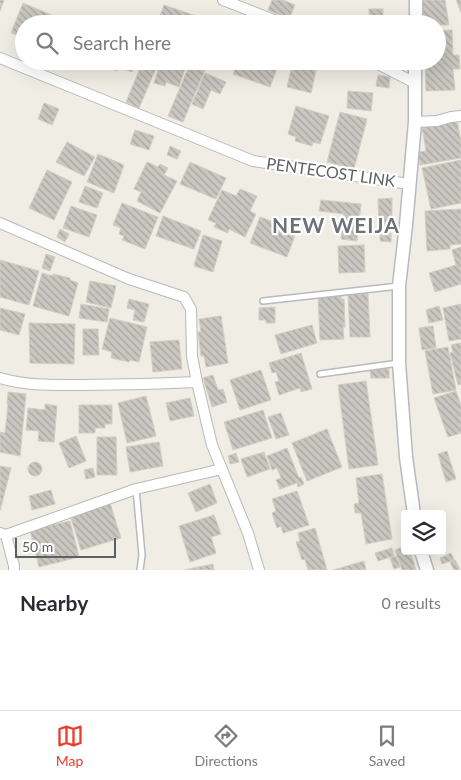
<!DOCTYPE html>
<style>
:root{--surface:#fff;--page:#f7f7f7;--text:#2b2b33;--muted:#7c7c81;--line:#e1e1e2;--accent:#ec3c2d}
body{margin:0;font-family:Lato,sans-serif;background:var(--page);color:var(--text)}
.controls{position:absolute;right:15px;bottom:15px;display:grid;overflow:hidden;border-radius:5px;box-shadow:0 5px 20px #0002}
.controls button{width:45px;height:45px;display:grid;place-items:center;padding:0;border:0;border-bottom:1px solid var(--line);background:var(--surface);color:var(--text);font:25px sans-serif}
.scale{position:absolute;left:15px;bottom:12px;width:101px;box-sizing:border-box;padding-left:5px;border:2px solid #5c6065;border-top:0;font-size:14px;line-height:18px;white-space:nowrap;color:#5c6065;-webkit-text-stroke:4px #fff;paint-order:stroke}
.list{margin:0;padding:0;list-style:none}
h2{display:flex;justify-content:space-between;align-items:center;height:65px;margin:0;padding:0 20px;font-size:21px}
h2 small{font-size:16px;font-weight:400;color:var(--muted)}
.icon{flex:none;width:28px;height:28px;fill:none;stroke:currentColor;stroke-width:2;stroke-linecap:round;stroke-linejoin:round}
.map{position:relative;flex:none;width:461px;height:570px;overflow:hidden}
.search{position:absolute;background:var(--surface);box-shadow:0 5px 20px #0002;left:15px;right:15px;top:15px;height:55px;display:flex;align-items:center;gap:12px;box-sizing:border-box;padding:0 18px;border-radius:28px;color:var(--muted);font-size:19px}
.sheet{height:140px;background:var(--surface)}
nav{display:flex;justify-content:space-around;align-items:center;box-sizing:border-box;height:70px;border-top:1px solid var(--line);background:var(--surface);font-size:14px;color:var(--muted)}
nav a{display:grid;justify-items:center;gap:2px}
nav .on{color:var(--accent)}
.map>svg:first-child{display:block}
.building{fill:url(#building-back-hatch);stroke:#d4cec2}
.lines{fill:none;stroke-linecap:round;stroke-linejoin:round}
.service-casing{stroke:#b7babe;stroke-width:8}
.minor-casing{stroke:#b7babe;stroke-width:12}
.tertiary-casing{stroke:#b7babe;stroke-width:15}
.service{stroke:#fff;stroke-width:5}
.minor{stroke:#fff;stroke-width:10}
.tertiary{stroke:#fff;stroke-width:12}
.labels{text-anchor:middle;stroke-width:4.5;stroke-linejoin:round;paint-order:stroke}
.street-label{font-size:16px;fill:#5c6065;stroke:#fff}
.district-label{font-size:21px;font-weight:bold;letter-spacing:1px;fill:#6d7277;stroke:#fff}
</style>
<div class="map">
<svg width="461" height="570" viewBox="0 0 461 570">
<defs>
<pattern id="building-back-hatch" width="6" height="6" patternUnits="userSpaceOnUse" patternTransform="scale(1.25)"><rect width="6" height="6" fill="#cac7c1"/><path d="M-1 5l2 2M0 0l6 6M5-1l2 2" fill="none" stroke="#a7a5a0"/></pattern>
</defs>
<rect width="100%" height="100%" fill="#efede4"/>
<g class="building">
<polygon points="0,0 4,0 0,11"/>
<polygon points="272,0 283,0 295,5 289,19 268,10"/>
<polygon points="422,0 445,0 449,25 437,25 437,24 424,24"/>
<polygon points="456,0 461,0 461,12"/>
<polygon points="23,3 56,17 54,24 24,24 24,38 11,33"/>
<polygon points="164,5 199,17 197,24 157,24"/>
<rect x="369" y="9" width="14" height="15"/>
<polygon points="333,15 339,19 335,24 327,24"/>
<polygon points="452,30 453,55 459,55 460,69 453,69 455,90 426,91 425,61 437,61 437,31"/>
<polygon points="101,61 136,61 132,72 118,67 117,71 103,66 105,63"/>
<polygon points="143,61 146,61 157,66 139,108 126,102"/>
<polygon points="161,61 175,61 186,65 179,87 166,82 165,86 154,83"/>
<polygon points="238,61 280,61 270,87 233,74"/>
<polygon points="293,61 318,61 311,93 287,87"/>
<polygon points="190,64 205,70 183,122 168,116"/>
<polygon points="205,73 226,82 220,94 211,90 203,109 192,104"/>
<polygon points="378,75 390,77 389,88 376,86"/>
<polygon points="348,91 373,93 371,111 347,108"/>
<polygon points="44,103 59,109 52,125 38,119"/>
<polygon points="296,106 329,116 320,144 313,142 312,146 295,141 296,137 288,134"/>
<polygon points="340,112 367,119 354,169 327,162"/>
<polygon points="457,120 461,142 461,158 420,165 418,152 426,151 422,127"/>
<polygon points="135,130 154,136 149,150 130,144"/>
<polygon points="67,142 95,157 84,176 56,162"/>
<polygon points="170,146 181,151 177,159 167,155"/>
<polygon points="98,154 124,165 114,193 87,182"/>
<polygon points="461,160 461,203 431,209 422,168"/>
<polygon points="147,162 158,167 160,164 168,168 164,175 177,181 160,213 137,201 141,192 134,189"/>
<polygon points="190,162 226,178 216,199 180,184"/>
<polygon points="47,170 72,182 54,220 29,208"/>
<polygon points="85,186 103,193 97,208 79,202"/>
<polygon points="240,189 257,196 250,211 256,214 245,237 229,229 228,233 214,227 216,223 208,220 222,190 236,196"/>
<polygon points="392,198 392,227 379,227 378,199"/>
<polygon points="321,200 361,204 357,241 341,239 344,214 319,211"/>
<polygon points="122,203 158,217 145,249 122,240 124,236 119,234 121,228 113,225"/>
<polygon points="71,206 97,215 89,237 63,228"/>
<polygon points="461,209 461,244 450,245 450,249 427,251 425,211"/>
<polygon points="163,216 201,231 194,249 156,236"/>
<polygon points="260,217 297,230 287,257 250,243"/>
<polygon points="60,229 69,234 65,242 57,237"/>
<polygon points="380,233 391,233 391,242 380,241"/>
<polygon points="203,235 222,241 213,272 194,266"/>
<polygon points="364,245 365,272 339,273 338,246"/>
<polygon points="461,247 461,284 435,292 429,273 456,265 452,250"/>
<polygon points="46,254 55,257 50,271 42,268"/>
<polygon points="0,260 39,271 29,305 0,297"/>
<polygon points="42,273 53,276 53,274 70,278 70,280 78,283 69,316 33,306"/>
<polygon points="90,281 116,286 111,308 86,302"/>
<polygon points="341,294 341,299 344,299 345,327 343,327 344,339 320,340 318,295"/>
<polygon points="348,294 368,294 370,337 350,337"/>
<polygon points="129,299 149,304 144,322 133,320 135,310 127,308"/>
<polygon points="81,304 109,309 107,322 79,318"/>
<polygon points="461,304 461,339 449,341 443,308"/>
<polygon points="439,306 443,320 429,323 426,310"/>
<polygon points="275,307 275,323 266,323 266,320 259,320 259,308"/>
<polygon points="0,308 25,314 19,335 0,330"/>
<polygon points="221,316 228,363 206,367 204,356 201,356 198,332 201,332 199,319"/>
<polygon points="110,318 147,327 139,362 130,360 129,362 111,358 112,352 102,349"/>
<polygon points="29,323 75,324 74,364 30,363"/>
<polygon points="312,325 317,343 281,354 275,335"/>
<polygon points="433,326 436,348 422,350 419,328"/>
<polygon points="83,329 98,329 99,355 83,355"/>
<polygon points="179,340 182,369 153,372 150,342"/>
<polygon points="461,343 461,384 458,385 450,353 453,352 451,345"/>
<polygon points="448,347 456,390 433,394 425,351"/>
<polygon points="301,353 312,389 301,392 300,388 279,395 275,382 279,381 276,372 272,373 269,363"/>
<polygon points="370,369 389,369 389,378 371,378"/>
<polygon points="261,370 271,400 240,410 230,380"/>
<polygon points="213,375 218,390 223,389 227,402 212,407 203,378"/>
<polygon points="366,381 378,465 349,469 338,385"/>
<polygon points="456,391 461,405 461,433 448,437 434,398"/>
<polygon points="8,392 26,394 20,456 0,452 0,432 5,433 8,404 7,404"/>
<polygon points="146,396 156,436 127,443 118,403"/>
<polygon points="190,398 194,416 170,421 166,403"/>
<polygon points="45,404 57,406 54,442 38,441 39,431 26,430 28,408 45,410"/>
<polygon points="79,405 112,405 112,424 105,424 105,428 95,428 95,433 79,433"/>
<polygon points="263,410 272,438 233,450 224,422"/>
<polygon points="281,413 289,435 276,439 268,417"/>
<polygon points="327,429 342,467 307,481 292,443"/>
<polygon points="76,436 86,461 69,468 59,443"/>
<polygon points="97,437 116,437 117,475 97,475"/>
<polygon points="159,442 163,466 130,472 126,447"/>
<polygon points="287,448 299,478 301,477 304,484 298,487 297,483 280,489 276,480 281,478 277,468 272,470 267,456"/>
<polygon points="447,451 456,479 446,482 438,454"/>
<polygon points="264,452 270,469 247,477 241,459"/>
<polygon points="236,453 239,462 230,464 228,456"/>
<circle cx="35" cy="469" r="7"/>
<polygon points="0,466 11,468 0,511"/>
<polygon points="93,468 95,477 86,479 84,470"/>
<polygon points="382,474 392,539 366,544 361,513 355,513 354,504 359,503 356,478"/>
<polygon points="210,484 217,503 196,512 188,493"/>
<polygon points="51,490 55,504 32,510 29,496"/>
<polygon points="297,491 309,525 283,533 281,526 277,528 272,513 276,511 272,499"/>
<polygon points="110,503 121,538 81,550 70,515"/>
<polygon points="214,515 221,534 211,537 216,553 190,562 179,526"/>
<polygon points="70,521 79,557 39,567 30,530"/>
<polygon points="315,528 327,570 308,570 305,559 302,560 296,542 300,541 298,533"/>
<polygon points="405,546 405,551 410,551 416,570 402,570 395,550"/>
<polygon points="392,548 394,556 378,561 375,553"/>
<polygon points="451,553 454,560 442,564 440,558"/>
<polygon points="396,556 400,567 394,569 390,558"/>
<polygon points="455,560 460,569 458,570 454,570 450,562"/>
<polygon points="364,561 366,570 333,570"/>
<polygon points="213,564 214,570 184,570"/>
</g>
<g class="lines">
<g class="service-casing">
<g id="service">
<polyline points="263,301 399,286"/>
<polyline points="320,374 399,363"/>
<polyline points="136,489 142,555 140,570"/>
</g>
</g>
<g class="minor-casing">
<g id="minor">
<polyline points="223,0 284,24"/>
<polyline points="0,58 253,161 409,184"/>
<polyline points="372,61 415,83"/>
<polyline points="415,122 437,121 451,117 461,116"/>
<polyline points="0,223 129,279 184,297 191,309 192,356 197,382 212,445 248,533 259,570"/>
<path d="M 0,378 C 26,386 54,385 81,385 C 120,385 158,384 197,382"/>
<polyline points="0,533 6,535 136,489 222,469"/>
<polyline points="6,535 14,566 14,570"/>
</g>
</g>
<g class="tertiary-casing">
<g id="tertiary">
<polyline points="416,24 416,0"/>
<polyline points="414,514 406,457 399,363 399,286 406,225 415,122 415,61"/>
<polyline points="421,551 427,570"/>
</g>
</g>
<use href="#service" class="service"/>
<use href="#minor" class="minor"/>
<use href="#tertiary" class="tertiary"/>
</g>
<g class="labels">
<g class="street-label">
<text transform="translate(331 172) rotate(8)" y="6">PENTECOST LINK</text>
</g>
<g class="district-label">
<text x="336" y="233">NEW WEIJA</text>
</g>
</g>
</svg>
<div class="controls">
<button><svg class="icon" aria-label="layers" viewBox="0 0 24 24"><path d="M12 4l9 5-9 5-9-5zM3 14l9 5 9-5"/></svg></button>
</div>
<div class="scale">50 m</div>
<div class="search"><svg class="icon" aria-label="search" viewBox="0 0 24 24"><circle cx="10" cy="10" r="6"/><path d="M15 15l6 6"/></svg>Search here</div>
</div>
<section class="sheet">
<h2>Nearby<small>0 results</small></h2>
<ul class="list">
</ul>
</section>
<nav>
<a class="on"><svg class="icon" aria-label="map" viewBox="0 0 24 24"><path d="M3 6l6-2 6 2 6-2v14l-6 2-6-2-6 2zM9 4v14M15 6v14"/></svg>Map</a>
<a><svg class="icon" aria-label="directions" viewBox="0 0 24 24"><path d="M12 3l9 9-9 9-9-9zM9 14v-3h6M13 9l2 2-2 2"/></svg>Directions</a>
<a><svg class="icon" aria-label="saved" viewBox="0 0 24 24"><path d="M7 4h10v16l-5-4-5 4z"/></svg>Saved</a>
</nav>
